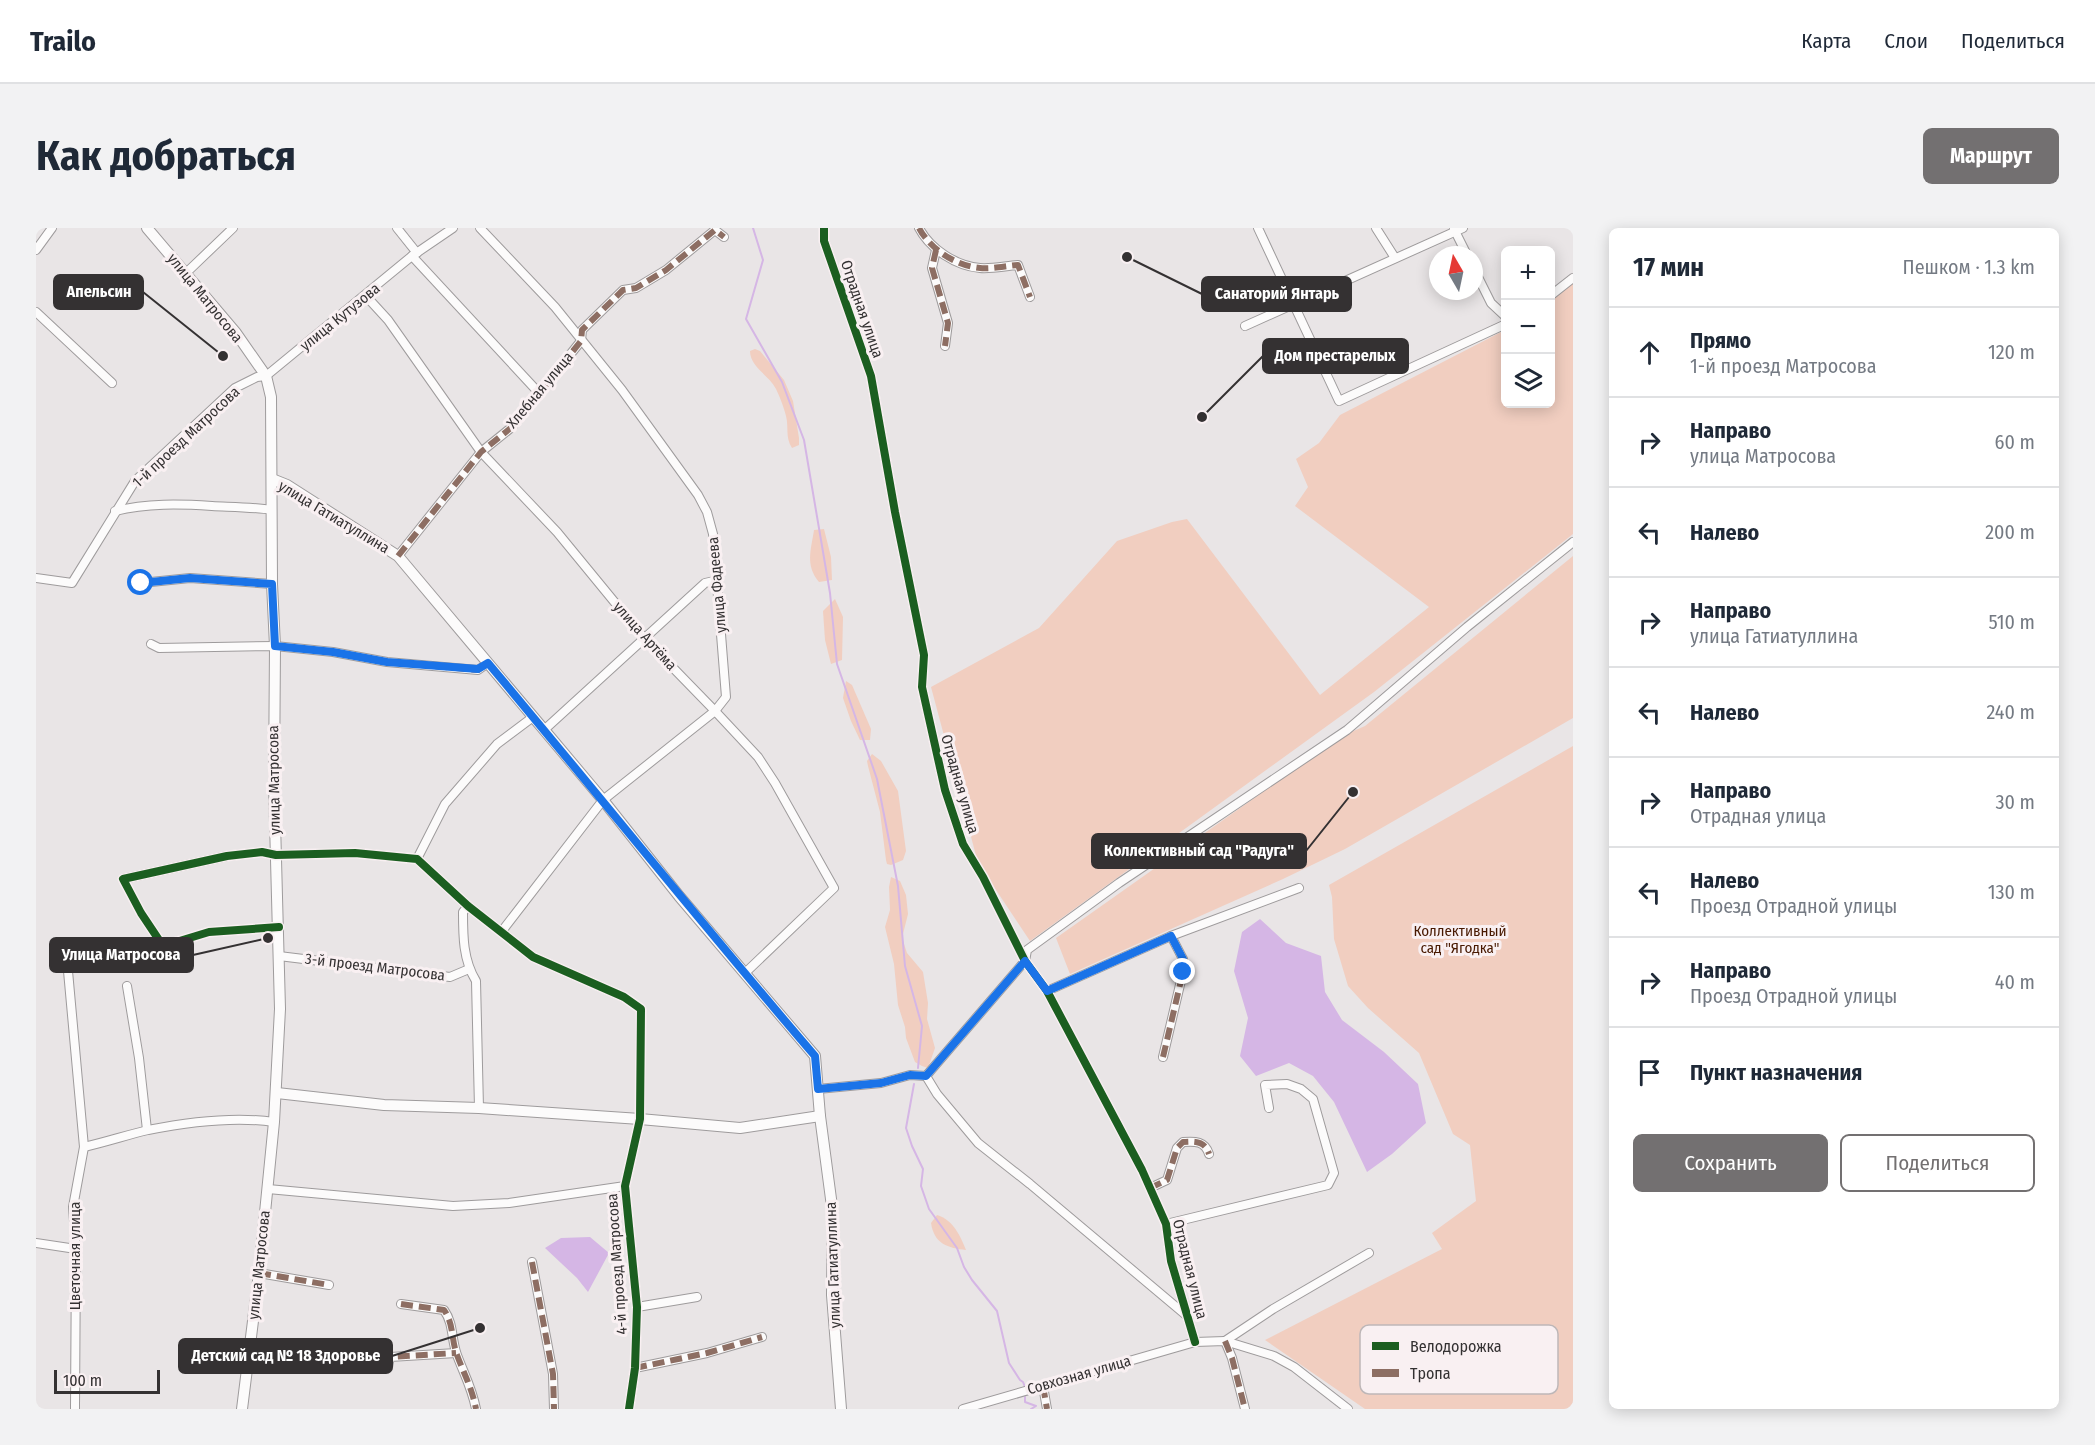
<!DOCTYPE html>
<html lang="ru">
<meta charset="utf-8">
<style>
:root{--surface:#fff;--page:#f2f2f3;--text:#1f2937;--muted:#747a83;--line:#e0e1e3;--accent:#737071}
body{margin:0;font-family:"Fira Sans Condensed",sans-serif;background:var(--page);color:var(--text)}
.controls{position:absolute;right:18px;top:18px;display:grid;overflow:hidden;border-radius:9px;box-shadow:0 3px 15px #0003}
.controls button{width:54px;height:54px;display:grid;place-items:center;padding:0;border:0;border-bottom:2px solid var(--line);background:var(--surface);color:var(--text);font:30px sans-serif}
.compass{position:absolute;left:1393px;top:18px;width:54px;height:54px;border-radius:50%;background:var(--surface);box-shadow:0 3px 15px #0003;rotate:351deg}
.scale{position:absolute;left:18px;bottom:15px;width:106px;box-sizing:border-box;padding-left:6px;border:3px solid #343132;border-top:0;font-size:16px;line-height:21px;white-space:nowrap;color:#343132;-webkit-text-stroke:4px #f9f0f2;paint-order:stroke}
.stop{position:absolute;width:18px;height:18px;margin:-14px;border:4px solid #1a73e8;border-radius:50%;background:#fff}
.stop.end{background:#1a73e8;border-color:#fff;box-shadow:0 2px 6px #0008}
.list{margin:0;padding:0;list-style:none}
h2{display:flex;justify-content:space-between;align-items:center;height:78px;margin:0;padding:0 24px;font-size:26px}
h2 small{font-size:20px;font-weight:400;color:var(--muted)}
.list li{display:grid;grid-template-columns:39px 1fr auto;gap:18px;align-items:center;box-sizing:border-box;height:90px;padding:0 24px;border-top:2px solid var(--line)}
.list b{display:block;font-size:22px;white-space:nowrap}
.list p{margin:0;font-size:20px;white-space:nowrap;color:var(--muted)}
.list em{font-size:20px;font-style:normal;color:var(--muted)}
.actions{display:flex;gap:12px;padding:18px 24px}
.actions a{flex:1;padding:14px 0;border:2px solid var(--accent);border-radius:9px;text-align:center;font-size:21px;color:var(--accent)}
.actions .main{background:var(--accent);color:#fff}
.icon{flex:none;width:33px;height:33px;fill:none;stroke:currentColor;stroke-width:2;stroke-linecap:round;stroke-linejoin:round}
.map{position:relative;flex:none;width:1537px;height:1181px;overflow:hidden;border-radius:9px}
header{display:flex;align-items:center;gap:36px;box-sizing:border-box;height:84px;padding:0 30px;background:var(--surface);border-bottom:2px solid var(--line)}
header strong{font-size:28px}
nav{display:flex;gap:33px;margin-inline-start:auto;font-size:21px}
.intro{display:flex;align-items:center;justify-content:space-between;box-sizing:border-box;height:144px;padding:0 36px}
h1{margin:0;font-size:42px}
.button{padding:15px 27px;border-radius:9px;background:var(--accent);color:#fff;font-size:21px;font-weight:700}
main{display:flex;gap:36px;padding:0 36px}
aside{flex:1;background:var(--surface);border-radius:9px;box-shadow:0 3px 15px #0003}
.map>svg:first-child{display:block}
.green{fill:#f1cec0}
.water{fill:#d5b6e5}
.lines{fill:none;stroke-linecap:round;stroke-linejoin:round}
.stream{stroke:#d5b6e5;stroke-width:2}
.minor-casing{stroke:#9e9b9c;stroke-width:10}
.tertiary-casing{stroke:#9e9b9c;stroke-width:12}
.secondary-casing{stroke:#9e9b9c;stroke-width:12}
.minor{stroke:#fcfbfb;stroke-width:8}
.tertiary{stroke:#fcfbfb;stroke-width:10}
.secondary{stroke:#fcfbfb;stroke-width:10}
.quiet{stroke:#8d6e63;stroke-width:6;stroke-dasharray:12 6;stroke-linecap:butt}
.cycleway-casing{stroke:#f9f0f2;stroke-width:11}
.cycleway{stroke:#1b5e20;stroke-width:8}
.route{stroke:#1a73e8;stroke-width:8}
.labels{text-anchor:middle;stroke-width:6;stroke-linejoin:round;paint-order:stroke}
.street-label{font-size:15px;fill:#343132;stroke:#f9f0f2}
.park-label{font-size:15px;fill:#481901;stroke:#f9f0f2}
.key{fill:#f9f0f2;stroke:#beb7b8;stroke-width:1.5}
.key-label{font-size:16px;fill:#343132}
.leader{fill:none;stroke:#343132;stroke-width:2}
.callout-dot{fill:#343132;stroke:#f9f0f2;stroke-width:2}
.callout{fill:#343132;stroke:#343132;stroke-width:2}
.callout-label{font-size:16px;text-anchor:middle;font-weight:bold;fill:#fff}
</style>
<header>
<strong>Trailo</strong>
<nav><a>Карта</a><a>Слои</a><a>Поделиться</a></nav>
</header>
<div class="intro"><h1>Как добраться</h1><a class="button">Маршрут</a></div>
<main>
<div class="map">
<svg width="1537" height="1181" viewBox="0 0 1537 1181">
<rect width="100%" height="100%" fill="#e9e5e6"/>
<g class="green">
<polygon points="1537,55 1537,306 1338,464 994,713 942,635 895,459 1003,400 1081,313 1136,294 1151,291 1284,467 1393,379 1259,278 1272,259 1260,231 1283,215 1304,187 1469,102 1470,176 1514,176 1515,73"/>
<path d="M 719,121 L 724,123 L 748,152 L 757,173 L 763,210 L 763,217 L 756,220 C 749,209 753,200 750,188 C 748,180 744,169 740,161 C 733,147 714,139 714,123 Z"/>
<path d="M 788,301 L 795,329 L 796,352 L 783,354 C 769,337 775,322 778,302 Z"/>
<polygon points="1537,328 1537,490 1309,621 1247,651 1034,746 1020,710 1306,508 1329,498"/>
<polygon points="799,371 807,389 806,432 795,436 789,412 787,383"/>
<polygon points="810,453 816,457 835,501 834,512 824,512 815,493 807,470"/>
<polygon points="1537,518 1537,1175 1531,1181 1329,1181 1229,1112 1406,1021 1396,1005 1440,973 1434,917 1417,906 1383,825 1332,780 1312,758 1298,711 1296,669 1293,657"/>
<polygon points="836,526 845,533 862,563 870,623 867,632 855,637 851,636 850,632 844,584 832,538 831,533"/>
<polygon points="855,649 864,653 870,667 872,686 866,710 871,725 887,744 892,775 891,791 899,820 892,840 886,838 879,834 870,810 869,799 862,777 858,736 849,699 854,682 853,659"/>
<path d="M 901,987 C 917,992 924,1007 930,1022 C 912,1020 898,1016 895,995 Z"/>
</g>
<g class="water">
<polygon points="1224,691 1250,715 1285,728 1289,764 1306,792 1348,824 1382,856 1390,895 1356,926 1331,944 1298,874 1277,848 1253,835 1220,848 1204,828 1212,790 1198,743 1206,704"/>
<polygon points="554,1009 573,1025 552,1064 541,1050 509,1020 525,1010"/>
</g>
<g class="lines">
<g class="stream">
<polyline points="717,0 727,32 710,91 746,154 768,212 794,365 801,436 841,551 862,658 869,738 886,798 882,840"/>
<polyline points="878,856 870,900 876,918 887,941 885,958 893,981 921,1020 928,1039 936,1052 961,1083 973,1135 984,1152 987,1154 989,1159"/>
<polyline points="989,1169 989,1174 1000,1178 995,1181"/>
</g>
<g class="minor-casing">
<g id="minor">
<polyline points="361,0 381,25"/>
<polyline points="444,0 519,79 586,162 662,267 671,284 677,306 690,469 679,483 567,572 466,703"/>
<polyline points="788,0 788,13 835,148 859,284 888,427 886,459 909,562 927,616 947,649 989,733 1011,763 1106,942 1130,996 1135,1033 1159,1114"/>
<path d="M 883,0 C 894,21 920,38 944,40 C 956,41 969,38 982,37 L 994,69"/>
<polyline points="1222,0 1303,173 1470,96"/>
<polyline points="1340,0 1359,30"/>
<polyline points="1418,1 1431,27"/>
<polyline points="0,22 16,0"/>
<polyline points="900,22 896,40 912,95 909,118"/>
<polyline points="376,28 503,165"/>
<polyline points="1438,41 1455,75 1470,89"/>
<polyline points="150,45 197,0"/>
<polyline points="330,68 352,92 445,224 521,304 608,410 679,483 722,529 739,555 798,660 709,745"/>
<polyline points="1514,68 1537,50"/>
<polyline points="0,84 76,155"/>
<polyline points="1209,98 1427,0"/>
<path d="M 79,283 C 111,275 144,276 176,278 C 196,279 217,279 236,282"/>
<polyline points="362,328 445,224 476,199 545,113 546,102 587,62 600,60 630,42 679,2 688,9"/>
<polyline points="0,350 36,355 99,253 199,160 221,149 230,148 376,28 417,0"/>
<polyline points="105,355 154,350 236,356"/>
<polyline points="115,416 123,420 239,418 297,424 351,434 442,442 452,435"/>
<polyline points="508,502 669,355 682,352"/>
<polyline points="381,631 409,576 461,516 497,489"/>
<path d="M 432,678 L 427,684 C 427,708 427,732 440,753 L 443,880"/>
<polyline points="243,699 173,704 127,718 105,685 87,651 191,628 226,624 240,627 319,625 381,631 432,678 497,729 588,769 605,781 604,891 589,958 601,1079 599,1140 593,1181"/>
<polyline points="243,728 414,749 433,741"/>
<polyline points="31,732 48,919 37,979 40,1021 39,1181"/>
<polyline points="91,758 103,830 111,902"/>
<polyline points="1011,763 1135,708 1263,660"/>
<polyline points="1127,829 1147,744 1147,731 1135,708"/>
<polyline points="890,848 901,866 942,915 994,956 1151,1088"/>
<polyline points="782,861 845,855 874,847 890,848 989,733 991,722 1083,655 1311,502 1431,399 1537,314"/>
<path d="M 48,919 C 70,914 91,907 112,902 C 152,894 197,888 238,894"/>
<path d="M 1114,960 L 1131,952 L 1141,920 L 1147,914 C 1159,913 1169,913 1173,926"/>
<polyline points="232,961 417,978 473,975 589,958"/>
<polyline points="1130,996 1292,957 1298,945 1277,871 1265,861 1251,856 1229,857 1233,880"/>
<polyline points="0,1015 40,1021"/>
<polyline points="496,1034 517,1146 518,1181"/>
<polyline points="223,1045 293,1057"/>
<path d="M 365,1076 L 408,1082 C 418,1096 415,1111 421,1127 C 428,1146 436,1160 440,1181"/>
<polyline points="601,1079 661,1069"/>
<polyline points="352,1139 354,1129 420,1125"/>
<polyline points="599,1140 671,1125 726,1109"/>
<polyline points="1007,1158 1011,1181"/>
<polyline points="927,1181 1159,1114 1189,1113 1238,1128 1258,1139 1312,1181"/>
<polyline points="1209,1181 1196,1130 1189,1113 1237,1081 1333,1025"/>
</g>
</g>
<g class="tertiary-casing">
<g id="tertiary">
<polyline points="236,251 251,257 362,328 567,572 643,668 779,828 784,888 797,986 796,1067 805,1181"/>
<polyline points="241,865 348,877 443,880 604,891 704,900 784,888"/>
</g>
</g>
<g class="secondary-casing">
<polyline id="secondary" points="111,0 200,105 230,148 235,169 236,356 239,418 238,557 244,781 238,894 223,1045 206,1181"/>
</g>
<use href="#minor" class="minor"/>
<use href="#tertiary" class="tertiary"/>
<use href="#secondary" class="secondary"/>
<g class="quiet">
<path d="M 883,0 C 894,21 920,38 944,40 C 956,41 969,38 982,37 L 994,69"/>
<polyline points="900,22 896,40 912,95 909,118"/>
<polyline points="362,328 445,224 476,199 545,113 546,102 587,62 600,60 630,42 679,2 688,9"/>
<polyline points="239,418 297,424 351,434 442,442 452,435"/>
<polyline points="1127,829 1147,744 1147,731 1135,708"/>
<path d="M 1114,960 L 1131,952 L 1141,920 L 1147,914 C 1159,913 1169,913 1173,926"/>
<polyline points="496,1034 517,1146 518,1181"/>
<polyline points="223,1045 293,1057"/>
<path d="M 365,1076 L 408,1082 C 418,1096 415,1111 421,1127 C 428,1146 436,1160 440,1181"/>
<polyline points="1189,1113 1196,1130 1209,1181"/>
<polyline points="352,1139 354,1129 420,1125"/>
<polyline points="599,1140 671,1125 726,1109"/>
<polyline points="1007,1158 1011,1181"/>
</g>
<g class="cycleway-casing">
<g id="cycleway">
<polyline points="788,0 788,13 835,148 859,284 888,427 886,459 909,562 927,616 947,649 989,733 1011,763 1106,942 1130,996 1135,1033 1159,1114"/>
<polyline points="243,699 173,704 127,718 105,685 87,651 191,628 226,624 240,627 319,625 381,631 432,678 497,729 588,769 605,781 604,891 589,958 601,1079 599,1140 593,1181"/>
</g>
</g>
<use href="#cycleway" class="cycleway"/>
</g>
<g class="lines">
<path class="route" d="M 105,355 L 154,350 L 236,356 L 239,418 L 297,424 L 351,434 L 442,441 L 452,435 C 562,566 668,699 779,828 L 782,861 L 845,855 L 874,847 L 890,848 L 989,733 L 1011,763 L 1135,708 L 1147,731 L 1147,744"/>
</g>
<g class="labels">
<g class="street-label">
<text transform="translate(169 70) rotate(51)" y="5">улица Матросова</text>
<text transform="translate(826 81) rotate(71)" y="5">Отрадная улица</text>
<text transform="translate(304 89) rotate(-39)" y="5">улица Кутузова</text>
<text transform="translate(504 162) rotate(-50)" y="5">Хлебная улица</text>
<text transform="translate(150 209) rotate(-43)" y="5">1-й проезд Матросова</text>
<text transform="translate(298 289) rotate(31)" y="5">улица Гатиатуллина</text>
<text transform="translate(681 357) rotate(-95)" y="5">улица Фадеева</text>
<text transform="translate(609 408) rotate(48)" y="5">улица Артёма</text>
<text transform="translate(238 552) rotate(-91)" y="5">улица Матросова</text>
<text transform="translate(924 556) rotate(74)" y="5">Отрадная улица</text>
<text transform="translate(339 739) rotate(7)" y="5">3-й проезд Матросова</text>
<text transform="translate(39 1028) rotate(-90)" y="5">Цветочная улица</text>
<text transform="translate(581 1036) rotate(-94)" y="5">4-й проезд Матросова</text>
<text transform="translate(223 1037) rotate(-84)" y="5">улица Матросова</text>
<text transform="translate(797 1037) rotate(-92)" y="5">улица Гатиатуллина</text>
<text transform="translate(1154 1041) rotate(76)" y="5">Отрадная улица</text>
<text transform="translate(1043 1147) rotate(-16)" y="5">Совхозная улица</text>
</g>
<g class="park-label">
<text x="1424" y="708">Коллективный<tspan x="1424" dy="17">сад "Ягодка"</tspan></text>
</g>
</g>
<rect x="1324" y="1097" width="198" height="69" rx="9" class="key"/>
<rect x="1336" y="1114" width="27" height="8" fill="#1b5e20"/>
<rect x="1336" y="1141" width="27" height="8" fill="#8d6e63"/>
<g class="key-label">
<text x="1374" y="1124">Велодорожка</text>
<text x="1374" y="1151">Тропа</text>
</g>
<path class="leader" d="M187 128L107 64M1091 29L1166 66M1166 189L1227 128M1317 564L1270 623M232 710L157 727M444 1100L356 1128"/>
<g class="callout-dot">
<circle cx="187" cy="128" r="6"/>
<circle cx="1091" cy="29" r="6"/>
<circle cx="1166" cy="189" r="6"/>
<circle cx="1317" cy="564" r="6"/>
<circle cx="232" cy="710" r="6"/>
<circle cx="444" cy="1100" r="6"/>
</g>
<g class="callout">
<rect x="18" y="47" width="89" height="34" rx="6"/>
<rect x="1166" y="49" width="149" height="34" rx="6"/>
<rect x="1227" y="111" width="145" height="34" rx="6"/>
<rect x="1056" y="606" width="214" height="34" rx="6"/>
<rect x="14" y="710" width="143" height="34" rx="6"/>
<rect x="143" y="1111" width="213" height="34" rx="6"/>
</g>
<g class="callout-label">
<text x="63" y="69">Апельсин</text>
<text x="1241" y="71">Санаторий Янтарь</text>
<text x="1299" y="133">Дом престарелых</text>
<text x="1163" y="628">Коллективный сад "Радуга"</text>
<text x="85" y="732">Улица Матросова</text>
<text x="250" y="1133">Детский сад № 18 Здоровье</text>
</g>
</svg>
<div class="controls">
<button>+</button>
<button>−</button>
<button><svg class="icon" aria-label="layers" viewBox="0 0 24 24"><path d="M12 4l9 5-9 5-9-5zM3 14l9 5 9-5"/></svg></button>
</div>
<svg class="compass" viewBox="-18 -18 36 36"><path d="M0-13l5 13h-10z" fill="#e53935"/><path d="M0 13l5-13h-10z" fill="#747a83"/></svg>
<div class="scale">100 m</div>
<div class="stop" style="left:105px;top:355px"></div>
<div class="stop end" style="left:1147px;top:744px"></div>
</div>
<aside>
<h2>17 мин<small>Пешком · 1.3 km</small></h2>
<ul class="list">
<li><svg class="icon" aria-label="ahead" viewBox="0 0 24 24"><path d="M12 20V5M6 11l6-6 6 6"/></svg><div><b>Прямо</b><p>1-й проезд Матросова</p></div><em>120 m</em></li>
<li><svg class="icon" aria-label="right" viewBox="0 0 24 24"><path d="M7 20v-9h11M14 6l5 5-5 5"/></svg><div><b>Направо</b><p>улица Матросова</p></div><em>60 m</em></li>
<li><svg class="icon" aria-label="left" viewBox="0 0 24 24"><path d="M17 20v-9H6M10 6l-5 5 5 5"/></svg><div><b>Налево</b></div><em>200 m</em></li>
<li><svg class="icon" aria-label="right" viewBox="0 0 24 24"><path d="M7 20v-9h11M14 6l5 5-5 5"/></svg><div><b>Направо</b><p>улица Гатиатуллина</p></div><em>510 m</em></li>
<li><svg class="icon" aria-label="left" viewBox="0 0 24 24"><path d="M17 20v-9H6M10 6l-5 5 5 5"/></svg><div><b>Налево</b></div><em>240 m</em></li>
<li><svg class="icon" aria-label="right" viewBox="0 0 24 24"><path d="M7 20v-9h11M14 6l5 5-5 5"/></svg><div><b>Направо</b><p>Отрадная улица</p></div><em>30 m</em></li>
<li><svg class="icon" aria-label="left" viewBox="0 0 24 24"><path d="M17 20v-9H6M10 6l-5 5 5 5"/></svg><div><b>Налево</b><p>Проезд Отрадной улицы</p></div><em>130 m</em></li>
<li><svg class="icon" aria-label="right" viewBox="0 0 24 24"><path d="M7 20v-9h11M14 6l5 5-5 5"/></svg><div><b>Направо</b><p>Проезд Отрадной улицы</p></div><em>40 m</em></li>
<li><svg class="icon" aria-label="arrive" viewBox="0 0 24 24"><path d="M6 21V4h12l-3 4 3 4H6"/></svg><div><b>Пункт назначения</b></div></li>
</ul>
<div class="actions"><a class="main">Сохранить</a><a>Поделиться</a></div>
</aside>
</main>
